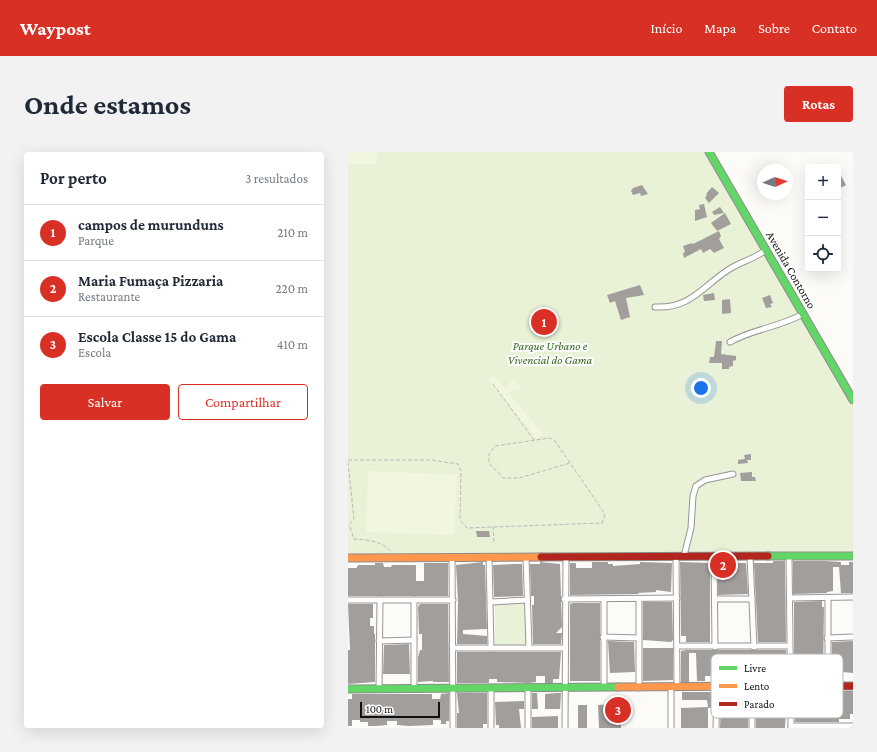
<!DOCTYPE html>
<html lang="pt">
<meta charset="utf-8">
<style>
:root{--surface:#fff;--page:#f2f2f3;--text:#1f2937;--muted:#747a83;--line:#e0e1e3;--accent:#d93025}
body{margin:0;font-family:"Crimson Pro",serif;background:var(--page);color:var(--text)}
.controls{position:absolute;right:12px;top:12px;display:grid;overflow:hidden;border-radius:4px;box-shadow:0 4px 16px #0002}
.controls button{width:36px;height:36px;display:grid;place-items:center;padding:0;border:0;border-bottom:1px solid var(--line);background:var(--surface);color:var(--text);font:20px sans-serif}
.compass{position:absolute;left:409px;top:12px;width:36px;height:36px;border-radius:50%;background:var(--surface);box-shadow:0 4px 16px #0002;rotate:87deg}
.scale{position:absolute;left:12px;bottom:10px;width:80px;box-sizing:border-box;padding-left:4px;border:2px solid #111;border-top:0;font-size:11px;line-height:14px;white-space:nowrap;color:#111;-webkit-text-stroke:3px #fff;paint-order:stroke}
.you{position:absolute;left:353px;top:236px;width:14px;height:14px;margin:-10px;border:3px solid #fff;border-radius:50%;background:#1a73e8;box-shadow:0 0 0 6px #1a73e833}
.badge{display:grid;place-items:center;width:26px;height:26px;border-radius:50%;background:var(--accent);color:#fff;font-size:13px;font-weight:700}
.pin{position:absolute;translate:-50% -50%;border:2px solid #fff;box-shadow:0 1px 4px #0006}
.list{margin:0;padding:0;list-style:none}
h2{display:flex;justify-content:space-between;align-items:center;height:52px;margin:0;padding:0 16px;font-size:17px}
h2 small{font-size:13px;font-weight:400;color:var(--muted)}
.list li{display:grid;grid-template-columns:26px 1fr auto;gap:12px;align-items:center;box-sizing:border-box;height:56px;padding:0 16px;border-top:1px solid var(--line)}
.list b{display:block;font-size:15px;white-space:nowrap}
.list p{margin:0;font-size:13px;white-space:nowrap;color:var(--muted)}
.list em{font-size:13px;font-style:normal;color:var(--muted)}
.actions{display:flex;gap:8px;padding:12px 16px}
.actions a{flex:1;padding:9px 0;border:1px solid var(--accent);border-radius:4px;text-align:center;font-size:14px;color:var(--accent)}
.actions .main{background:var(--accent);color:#fff}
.icon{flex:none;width:22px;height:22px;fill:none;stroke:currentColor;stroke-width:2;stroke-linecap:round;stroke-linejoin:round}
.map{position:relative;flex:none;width:505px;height:576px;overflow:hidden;border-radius:4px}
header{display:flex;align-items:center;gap:24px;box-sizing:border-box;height:56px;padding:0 20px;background:var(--accent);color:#fff}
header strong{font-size:19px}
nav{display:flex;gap:22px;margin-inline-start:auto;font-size:14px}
.intro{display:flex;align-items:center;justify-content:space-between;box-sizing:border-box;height:96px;padding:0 24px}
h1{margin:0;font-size:28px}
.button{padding:10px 18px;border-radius:4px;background:var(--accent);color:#fff;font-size:14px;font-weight:700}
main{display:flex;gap:24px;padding:0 24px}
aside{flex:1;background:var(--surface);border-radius:4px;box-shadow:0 4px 16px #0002}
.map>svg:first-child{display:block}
.green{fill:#e9f2d7}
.pitch{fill:#f1f6e1}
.building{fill:#a19e9c}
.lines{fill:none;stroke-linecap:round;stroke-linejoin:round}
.street-casing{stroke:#979695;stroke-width:7}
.fast-casing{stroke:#8e8d8b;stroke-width:9}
.slow-casing{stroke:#8e8d8b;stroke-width:9}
.jam-casing{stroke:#8e8d8b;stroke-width:9}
.path{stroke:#b9b9b8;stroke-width:1;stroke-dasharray:4 2;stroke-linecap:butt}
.street{stroke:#fffefe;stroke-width:5}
.fast{stroke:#63d668;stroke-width:7}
.slow{stroke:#ff974d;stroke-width:7}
.jam{stroke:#b3261e;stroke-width:7}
.labels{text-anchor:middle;stroke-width:4;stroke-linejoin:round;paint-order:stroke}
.street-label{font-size:12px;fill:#111;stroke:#fff}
.park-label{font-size:12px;font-style:italic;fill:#356920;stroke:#fff}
.key{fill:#fff;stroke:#b8b8b8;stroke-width:1}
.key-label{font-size:11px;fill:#111}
</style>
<header>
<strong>Waypost</strong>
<nav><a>Início</a><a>Mapa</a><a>Sobre</a><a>Contato</a></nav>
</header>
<div class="intro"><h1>Onde estamos</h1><a class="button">Rotas</a></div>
<main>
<aside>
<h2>Por perto<small>3 resultados</small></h2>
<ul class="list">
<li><span class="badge">1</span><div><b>campos de murunduns</b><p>Parque</p></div><em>210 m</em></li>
<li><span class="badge">2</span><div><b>Maria Fumaça Pizzaria</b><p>Restaurante</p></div><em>220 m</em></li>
<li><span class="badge">3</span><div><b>Escola Classe 15 do Gama</b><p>Escola</p></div><em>410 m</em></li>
</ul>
<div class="actions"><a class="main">Salvar</a><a>Compartilhar</a></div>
</aside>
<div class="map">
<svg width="505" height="576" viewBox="0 0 505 576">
<rect width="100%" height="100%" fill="#fdfbf7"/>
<g class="green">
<polygon points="0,0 356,0 505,254 505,401 0,404"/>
<polygon points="178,451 179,493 147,494 147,452"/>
</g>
<g class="pitch">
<rect x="0" y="0" width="29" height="12"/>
<polygon points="145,223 158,238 163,234 161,231 166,227 173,235 168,239 166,237 161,241 195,282 189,287 140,227"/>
<polygon points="20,319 109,323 106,383 18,380"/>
</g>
<g class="building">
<polygon points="490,18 498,33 490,37"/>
<polygon points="294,33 300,42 293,44 292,41 285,43 283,39 285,36"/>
<polygon points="364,35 371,41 361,51 357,46 359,43 358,42"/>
<polygon points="356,52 359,65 347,69 347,58 352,57 351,53"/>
<polygon points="372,55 376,61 366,63 364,60"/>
<polygon points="377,61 383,72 369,79 363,71"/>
<polygon points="371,79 373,84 371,87 376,96 366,101 362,97 355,101 353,97 336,106 335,101 337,100 335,94 344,91 345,92"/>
<polygon points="292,133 296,143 278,146 282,165 273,168 267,149 262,151 259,143"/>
<polygon points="366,141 367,148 356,149 355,143"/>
<polygon points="422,143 425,151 422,152 424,155 418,156 414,146"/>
<polygon points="382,147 383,161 374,162 374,148"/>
<polygon points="368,189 374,189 373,202 388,204 388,208 385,209 385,214 381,215 381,217 374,217 374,211 361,211 362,205 366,205"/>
<polygon points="403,302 403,308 399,308 400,311 390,312 390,308 397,307 396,303"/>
<polygon points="404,320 404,325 407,325 408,329 393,329 392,321"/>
<polygon points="128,379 141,379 142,385 129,385"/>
<polygon points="384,409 384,411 398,411 400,442 370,443 370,410"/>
<polygon points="425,409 437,409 438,490 410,490 406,411 425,411"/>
<polygon points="445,409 477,409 493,410 493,413 501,413 501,410 505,410 505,441 493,441 491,415 485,415 485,439 479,440 479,441 445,442"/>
<polygon points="135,410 135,413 137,413 139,477 115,478 115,482 139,484 139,492 109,492 110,450 108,413"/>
<polygon points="192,410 212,412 214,475 208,481 214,481 213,492 185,492 184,453 186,453 186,444 183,444 182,412 192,412"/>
<polygon points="244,410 260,410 260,412 265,412 265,414 292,412 292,410 324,411 323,440 308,438 308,440 290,441 291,442 222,443 222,411 228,411 228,416 244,416"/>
<polygon points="332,410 362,411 362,490 338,490 338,484 333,484"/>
<polygon points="27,411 35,411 36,415 43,415 44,413 68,413 68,429 76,429 76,411 100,411 100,444 0,444 0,416 9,416 9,414 11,413 27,413"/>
<polygon points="168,412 174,412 175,444 146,445 145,413"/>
<polygon points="474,449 474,455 476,455 475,527 446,528 446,450"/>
<polygon points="295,450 324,450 325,488 323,490 295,488"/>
<polygon points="225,451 252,451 252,529 222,529 222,452"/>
<polygon points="0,452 27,452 25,452 25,466 22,466 22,474 26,474 26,482 27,482 27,530 0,532 0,498 2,498"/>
<polygon points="72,452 100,452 101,530 85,530 85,529 70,530 70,505 72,498 74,498 74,482 71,482 70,455"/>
<polygon points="260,489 286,490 287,520 262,521"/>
<polygon points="505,489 505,521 484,519 484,490"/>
<polygon points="61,492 62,522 35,522 36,493"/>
<polygon points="295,496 325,496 325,528 295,529"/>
<polygon points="338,498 438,498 438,528 416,530 416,528 397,528 397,525 389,525 389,530 373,530 365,528 365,524 357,524 357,529 349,529 348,501 341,501 341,530 333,530 333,499"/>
<polygon points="109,500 213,500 211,527 205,527 205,531 197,531 197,524 188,524 188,530 181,531 149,530 149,527 141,527 141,531 109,531"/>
<polygon points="439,539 437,576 408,576 408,556 411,556 412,546 408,546 408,540"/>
<polygon points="447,539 477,539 478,542 486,542 486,539 505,539 505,562 502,562 502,567 491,567 491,570 447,570"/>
<polygon points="334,540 365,540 364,556 360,556 360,576 333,576 333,556 360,555 359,548 334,548"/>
<polygon points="109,541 139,541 139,572 135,572 135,576 109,576 109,561 111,561"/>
<polygon points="184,541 189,541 190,557 184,557"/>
<polygon points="208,541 213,541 212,557 197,557 197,542"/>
<polygon points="4,542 84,542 84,547 92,547 93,542 101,541 101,569 98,569 98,572 93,572 93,568 85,568 85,573 61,574 49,573 49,569 39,569 39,573 28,574 20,574 20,570 12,570 12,568 4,568 4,574 0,574 0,547 4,547"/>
<polygon points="373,548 390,548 391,559 397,559 397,552 400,551 400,576 372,576"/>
<polygon points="176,549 176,557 171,557 173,576 151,576 151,573 148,573 147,550"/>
<polygon points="265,552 273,552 273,576 251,576 250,553"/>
<rect x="230" y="553" width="9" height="23"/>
<polygon points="210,564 210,576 184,576 184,565"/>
</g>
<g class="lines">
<g class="street-casing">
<g id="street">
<path d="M 307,155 C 342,157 354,135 380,118 C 392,110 406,107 418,98"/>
<path d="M 382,190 C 405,177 432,175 455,162"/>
<polyline points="328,404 329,535"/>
<polyline points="336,404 343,376 345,344 348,334 357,328 385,322"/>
<polyline points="366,404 367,495"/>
<polyline points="402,404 406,495"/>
<polyline points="441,404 443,576"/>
<polyline points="104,406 105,576"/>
<polyline points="141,406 143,496"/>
<polyline points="178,406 181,495"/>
<polyline points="442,446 505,445"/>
<polyline points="480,446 480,534"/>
<polyline points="216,447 329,446"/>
<polyline points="367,447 404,447"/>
<polyline points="0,448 105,448"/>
<polyline points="66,448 66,536"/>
<polyline points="143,450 179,448"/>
<polyline points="255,485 291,486"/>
<polyline points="479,486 505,485"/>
<polyline points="31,489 66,488"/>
<polyline points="330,494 441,494"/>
<polyline points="105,496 217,496"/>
<polyline points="404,534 404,576"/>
<polyline points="256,535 256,447"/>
<polyline points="323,535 323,576"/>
<polyline points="143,536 143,576"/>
<polyline points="291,536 291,447"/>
<polyline points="31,537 32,448"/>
<polyline points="443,574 505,574"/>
<polyline points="180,576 180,536"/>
<polyline points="217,576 218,406"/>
<polyline points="368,576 369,535"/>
</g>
</g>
<g class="fast-casing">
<g id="fast">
<polyline points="361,0 505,248"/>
<polyline points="420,404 505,404"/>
<polyline points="0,537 270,535"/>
</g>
</g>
<g class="slow-casing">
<g id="slow">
<polyline points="0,406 193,405"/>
<polyline points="270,535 436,534"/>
</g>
</g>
<g class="jam-casing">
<g id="jam">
<polyline points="193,405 420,404"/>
<polyline points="436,534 505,534"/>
</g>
</g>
<g class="path">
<polyline points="145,232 186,288"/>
<polyline points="0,308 84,308 110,312 113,319 112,368 119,376 254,371 257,362 207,289 202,286 147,294 141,302 141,311 155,326 171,326 222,311"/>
<polyline points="0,310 6,367 0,374"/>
<polyline points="145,374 146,391"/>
<path d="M 2,375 L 6,387 C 21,388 33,389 44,400"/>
</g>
<use href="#street" class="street"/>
<use href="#fast" class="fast"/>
<use href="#slow" class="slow"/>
<use href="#jam" class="jam"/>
</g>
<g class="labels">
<g class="street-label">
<text transform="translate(443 118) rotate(60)" y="4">Avenida Contorno</text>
</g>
<g class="park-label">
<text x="202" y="198">Parque Urbano e<tspan x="202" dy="14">Vivencial do Gama</tspan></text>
</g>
</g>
<rect x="363" y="502" width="132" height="64" rx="6" class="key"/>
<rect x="371" y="514" width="18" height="4" fill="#63d668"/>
<rect x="371" y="532" width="18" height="4" fill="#ff974d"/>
<rect x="371" y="550" width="18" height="4" fill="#b3261e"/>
<g class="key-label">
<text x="396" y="520">Livre</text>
<text x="396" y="538">Lento</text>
<text x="396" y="556">Parado</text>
</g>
</svg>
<div class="controls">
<button>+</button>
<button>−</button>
<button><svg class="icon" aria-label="locate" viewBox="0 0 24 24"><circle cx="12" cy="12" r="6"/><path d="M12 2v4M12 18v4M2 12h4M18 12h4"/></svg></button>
</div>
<svg class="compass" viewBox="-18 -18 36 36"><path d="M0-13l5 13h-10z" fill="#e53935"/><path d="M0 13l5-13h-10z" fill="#747a83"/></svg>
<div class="scale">100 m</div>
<div class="you"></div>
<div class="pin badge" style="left:196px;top:170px">1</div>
<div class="pin badge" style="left:375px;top:413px">2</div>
<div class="pin badge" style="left:270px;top:558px">3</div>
</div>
</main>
